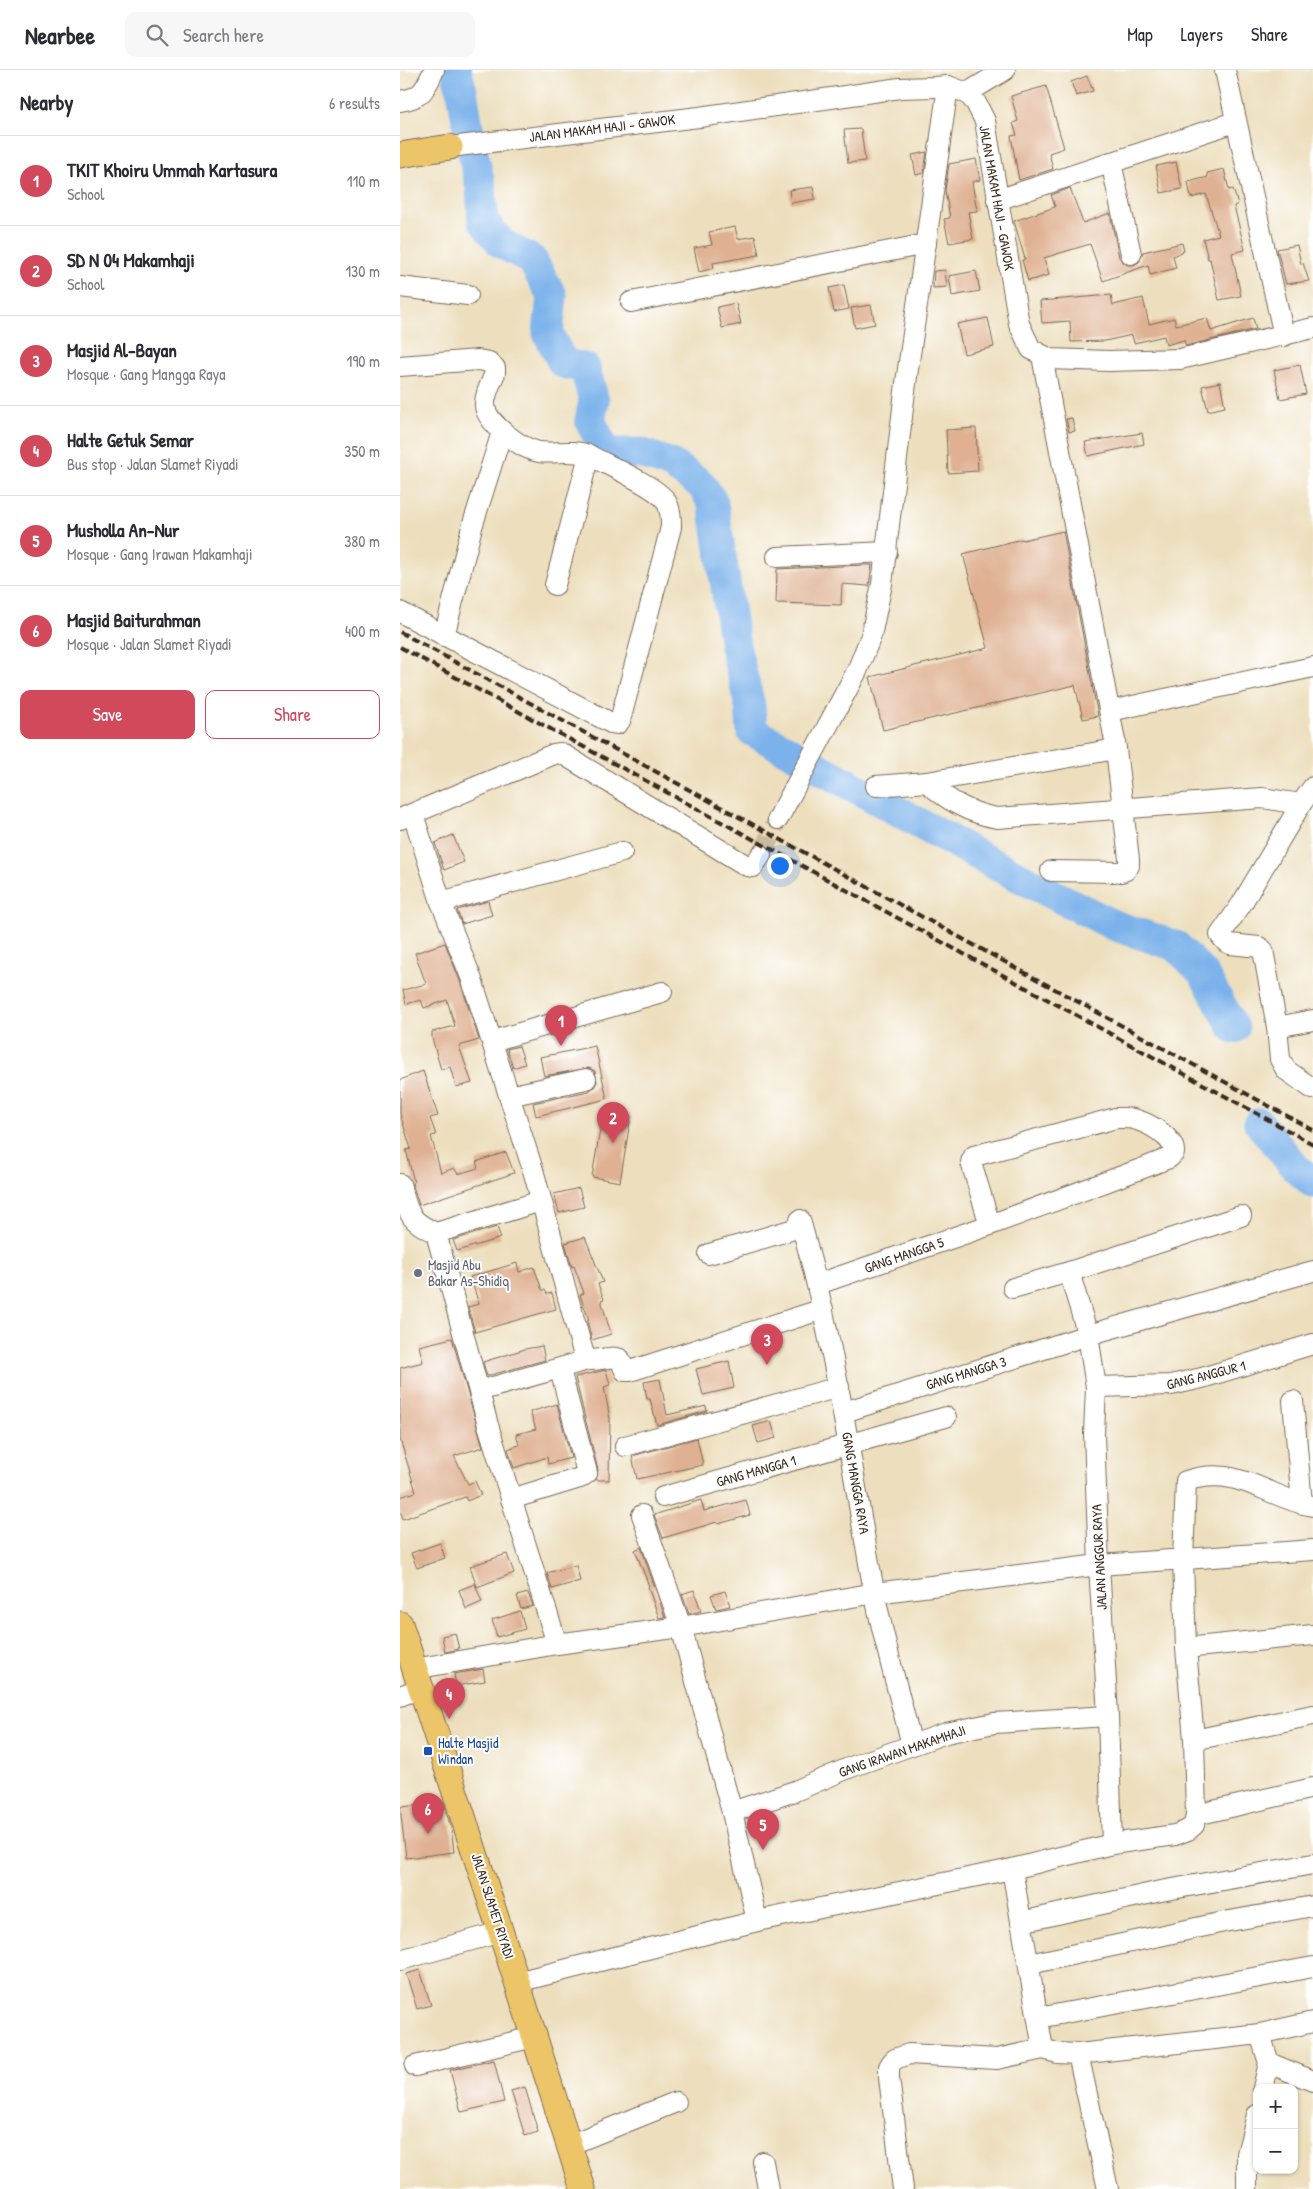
<!DOCTYPE html>
<meta charset="utf-8">
<style>
:root{--surface:#fff;--page:#f7f7f7;--text:#2b2b33;--muted:#7c7c81;--line:#e1e1e2;--accent:#d1495b}
body{margin:0;font-family:"Patrick Hand",sans-serif;background:var(--page);color:var(--text)}
.controls{position:absolute;right:15px;bottom:15px;display:grid;overflow:hidden;border-radius:10px;box-shadow:0 1px 4px #0004}
.controls button{width:45px;height:45px;display:grid;place-items:center;padding:0;border:0;border-bottom:1px solid var(--line);background:var(--surface);color:var(--text);font:25px sans-serif}
.you{position:absolute;left:379px;top:795px;width:18px;height:18px;margin:-12px;border:4px solid #fff;border-radius:50%;background:#1a73e8;box-shadow:0 0 0 8px #1a73e833}
.badge{display:grid;place-items:center;width:32px;height:32px;border-radius:50%;background:var(--accent);color:#fff;font-size:16px;font-weight:700}
.pin{position:absolute;translate:-50% -41px;filter:drop-shadow(0 1px 2px #0008)}
.pin::after{content:'';position:absolute;top:26px;width:18px;height:15px;background:inherit;clip-path:polygon(0 0,100% 0,50% 100%)}
.list{margin:0;padding:0;list-style:none}
h2{display:flex;justify-content:space-between;align-items:center;height:65px;margin:0;padding:0 20px;font-size:21px}
h2 small{font-size:16px;font-weight:400;color:var(--muted)}
.list li{display:grid;grid-template-columns:32px 1fr auto;gap:15px;align-items:center;box-sizing:border-box;height:90px;padding:0 20px;border-top:1px solid var(--line)}
.list b{display:block;font-size:19px;white-space:nowrap}
.list p{margin:0;font-size:16px;white-space:nowrap;color:var(--muted)}
.list em{font-size:16px;font-style:normal;color:var(--muted)}
.actions{display:flex;gap:10px;padding:15px 20px}
.actions a{flex:1;padding:11px 0;border:1px solid var(--accent);border-radius:10px;text-align:center;font-size:18px;color:var(--accent)}
.actions .main{background:var(--accent);color:#fff}
.icon{flex:none;width:28px;height:28px;fill:none;stroke:currentColor;stroke-width:2;stroke-linecap:round;stroke-linejoin:round}
.map{position:relative;flex:none;width:913px;height:2119px;overflow:hidden}
header{display:flex;align-items:center;gap:30px;box-sizing:border-box;height:70px;padding:0 25px;background:var(--surface);border-bottom:1px solid var(--line)}
header strong{font-size:24px}
nav{display:flex;gap:28px;margin-inline-start:auto;font-size:18px}
.search{width:350px;height:45px;background:var(--page);display:flex;align-items:center;gap:12px;box-sizing:border-box;padding:0 18px;border-radius:10px;color:var(--muted);font-size:19px}
main{display:flex}
aside{flex:1;background:var(--surface)}
.map>svg:first-child{display:block}
.lines{fill:none;stroke-linecap:round;stroke-linejoin:round}
.river{stroke:#7cb2eb;stroke-width:31}
.building{fill:#dfb192}
.minor-tunnel{stroke:#c9bb9e;stroke-width:20;stroke-dasharray:20 10;stroke-linecap:butt}
.minor-casing{stroke:#796956;stroke-width:22}
.major-casing{stroke:#796956;stroke-width:27}
.minor{stroke:#fff;stroke-width:20}
.major{stroke:#edc569;stroke-width:25}
.rail{stroke:#3b2a1e;stroke-width:4;stroke-dasharray:8 4;stroke-linecap:butt}
.worship-dot{fill:#6b7280;stroke:#fff;stroke-width:2}
.transit-dot{fill:#1a4fb4;stroke:#fff;stroke-width:2}
.labels{text-anchor:middle;stroke-width:4;stroke-linejoin:round;paint-order:stroke}
.street-label{font-size:14px;fill:#3b2a1e;stroke:#fff}
.worship-label{font-size:14px;fill:#5b616d;stroke:#fff;text-anchor:start}
.transit-label{font-size:14px;fill:#164399;stroke:#fff;text-anchor:start}
</style>
<header>
<strong>Nearbee</strong>
<div class="search"><svg class="icon" aria-label="search" viewBox="0 0 24 24"><circle cx="10" cy="10" r="6"/><path d="M15 15l6 6"/></svg>Search here</div>
<nav><a>Map</a><a>Layers</a><a>Share</a></nav>
</header>
<main>
<aside>
<h2>Nearby<small>6 results</small></h2>
<ul class="list">
<li><span class="badge">1</span><div><b>TKIT Khoiru Ummah Kartasura</b><p>School</p></div><em>110 m</em></li>
<li><span class="badge">2</span><div><b>SD N 04 Makamhaji</b><p>School</p></div><em>130 m</em></li>
<li><span class="badge">3</span><div><b>Masjid Al-Bayan</b><p>Mosque · Gang Mangga Raya</p></div><em>190 m</em></li>
<li><span class="badge">4</span><div><b>Halte Getuk Semar</b><p>Bus stop · Jalan Slamet Riyadi</p></div><em>350 m</em></li>
<li><span class="badge">5</span><div><b>Musholla An-Nur</b><p>Mosque · Gang Irawan Makamhaji</p></div><em>380 m</em></li>
<li><span class="badge">6</span><div><b>Masjid Baiturahman</b><p>Mosque · Jalan Slamet Riyadi</p></div><em>400 m</em></li>
</ul>
<div class="actions"><a class="main">Save</a><a>Share</a></div>
</aside>
<div class="map">
<svg width="913" height="2119" viewBox="0 0 913 2119">
<rect width="100%" height="100%" fill="#fff"/>
<filter id="ink" filterUnits="userSpaceOnUse"><feTurbulence type="fractalNoise" baseFrequency=".02" numOctaves="2"/><feDisplacementMap in="SourceGraphic" scale="10" xChannelSelector="R" yChannelSelector="G"/><feConvolveMatrix kernelMatrix="1 2 1 2 8 2 1 2 1" color-interpolation-filters="sRGB"/></filter>
<filter id="wash" filterUnits="userSpaceOnUse"><feTurbulence type="fractalNoise" baseFrequency=".0096" numOctaves="4" result="noise"/><feDisplacementMap in="SourceGraphic" scale="20" xChannelSelector="R" yChannelSelector="G"/><feGaussianBlur stdDeviation="1.12" result="paint"/><feColorMatrix in="noise" values="0 0 0 0 0 0 0 0 0 0 0 0 0 0 0 0 0 1.4 0 .05"/><feComposite in="paint" operator="in"/></filter>
<g filter="url(#wash)">
<rect width="100%" height="100%" fill="#eddfbe"/>
<g class="lines">
<g class="river">
<polyline points="56,0 62,21 71,75 81,117 83,151 101,173 132,190 152,226 148,263 163,293 185,298 194,331 190,350 206,383 241,383 271,394 301,414 313,433 335,576 350,636 352,661 594,794 713,855 776,876 803,903 834,958"/>
<polyline points="859,1053 896,1098 913,1113"/>
</g>
</g>
<g id="blocks">
<g class="building">
<polygon points="687,6 693,21 676,26 671,12"/>
<polygon points="646,16 664,78 649,83 653,99 619,110 611,66 617,65 613,53 618,51 611,26"/>
<polygon points="461,59 465,91 448,93 444,60"/>
<polygon points="527,82 524,103 516,105 512,85"/>
<polygon points="576,89 580,110 572,112 577,141 568,142 573,169 549,173 544,149 550,148 545,120 549,94"/>
<polygon points="776,92 782,119 761,123 756,96"/>
<polygon points="824,99 829,120 833,119 838,134 834,136 845,180 832,183 841,226 819,230 810,189 808,189 803,169 819,165 806,124 791,128 788,112 808,107 807,103"/>
<polygon points="413,117 415,129 391,133 389,120"/>
<polygon points="670,118 683,153 710,143 719,187 723,192 728,195 734,195 739,192 743,182 782,173 784,181 773,186 776,198 750,205 748,195 703,211 690,174 644,188 649,205 628,211 622,190 625,189 614,151 655,137 651,125"/>
<polygon points="335,157 338,169 355,166 359,185 313,193 314,198 299,202 294,178 312,175 309,162"/>
<polygon points="897,175 901,194 903,193 909,211 886,214 877,179"/>
<polygon points="545,200 547,217 533,218 534,201"/>
<polygon points="576,201 580,221 552,226 549,206"/>
<polygon points="444,215 449,239 434,242 429,218"/>
<polygon points="711,225 713,235 743,228 749,254 774,248 776,255 807,248 811,261 853,248 856,259 786,276 784,270 766,275 764,266 734,273 732,265 705,271 671,272 670,251 642,253 640,231"/>
<polygon points="336,233 341,254 322,258 317,237"/>
<polygon points="471,235 475,254 455,258 451,238"/>
<polygon points="588,248 594,277 564,284 557,254"/>
<polygon points="900,295 906,324 880,329 874,300"/>
<polygon points="820,312 825,337 808,341 802,316"/>
<polygon points="672,348 675,361 669,362 666,349"/>
<polygon points="576,358 578,401 548,403 546,360"/>
<polygon points="742,363 744,374 688,386 685,372"/>
<polygon points="663,461 698,646 683,649 675,615 483,660 470,607 588,578 563,484 622,469 623,470"/>
<polygon points="464,495 472,495 469,516 442,514 441,535 376,533 377,499"/>
<polygon points="53,765 64,792 44,800 35,773"/>
<polygon points="88,831 92,845 62,854 57,840"/>
<polygon points="45,873 60,911 79,970 59,976 72,1013 56,1017 50,997 41,1000 32,968 32,962 55,956 47,930 24,938 21,930 6,934 3,920 26,914 15,883"/>
<polygon points="119,976 125,994 113,998 107,979"/>
<polygon points="195,976 207,1029 136,1046 133,1033 189,1021 194,1017 197,1012 195,1001 189,998 144,1006 140,987"/>
<polygon points="23,1001 38,1046 30,1048 36,1065 31,1066 41,1103 54,1098 58,1104 78,1098 76,1092 106,1082 114,1103 19,1135 12,1113 14,1112 6,1080 11,1079 0,1044 0,1010"/>
<polygon points="203,1042 231,1046 220,1112 192,1107"/>
<polygon points="179,1118 184,1137 159,1143 154,1124"/>
<polygon points="97,1157 101,1168 57,1181 53,1170"/>
<polygon points="185,1167 203,1212 198,1214 204,1229 201,1230 211,1264 192,1270 187,1251 189,1250 180,1225 184,1223 174,1196 172,1197 165,1173"/>
<polygon points="117,1193 119,1202 134,1197 142,1220 145,1220 147,1224 152,1223 156,1239 75,1262 68,1237 79,1234 70,1207"/>
<polygon points="52,1268 83,1377 54,1386 68,1414 75,1411 81,1425 67,1431 65,1427 3,1449 0,1440 0,1427 16,1422 0,1369 0,1298 23,1292 19,1276"/>
<polygon points="142,1276 145,1290 87,1306 83,1292 125,1279"/>
<polygon points="329,1291 334,1318 303,1325 296,1299"/>
<polygon points="206,1300 210,1315 204,1317 210,1349 209,1410 196,1410 198,1400 175,1307"/>
<polygon points="260,1309 267,1345 306,1336 307,1341 257,1355 250,1329 247,1329 244,1312"/>
<polygon points="157,1334 171,1388 148,1394 147,1387 114,1398 108,1379 119,1375 116,1364 136,1359 130,1342"/>
<polygon points="371,1351 376,1368 358,1373 353,1356"/>
<polygon points="297,1368 303,1395 237,1409 232,1386"/>
<polygon points="301,1430 304,1441 346,1430 350,1445 318,1454 317,1452 263,1468 254,1445"/>
<polygon points="40,1473 45,1488 17,1498 11,1483"/>
<polygon points="241,1477 265,1547 259,1548 248,1517 249,1516 235,1480"/>
<polygon points="107,1484 114,1503 77,1517 70,1496"/>
<polygon points="176,1495 180,1511 152,1519 147,1503"/>
<polygon points="75,1514 82,1532 66,1539 59,1520"/>
<polygon points="294,1520 301,1541 289,1544 282,1524"/>
<polygon points="325,1521 330,1536 316,1539 311,1525"/>
<polygon points="128,1523 133,1536 121,1539 117,1526"/>
<polygon points="120,1541 125,1559 97,1567 92,1550"/>
<polygon points="55,1563 59,1579 45,1582 42,1566"/>
<polygon points="83,1599 85,1611 56,1616 54,1604"/>
<polygon points="43,1733 51,1757 54,1782 6,1788 0,1737"/>
<polygon points="20,1900 31,1935 17,1939 6,1904"/>
<polygon points="94,1990 104,2032 61,2042 50,2000"/>
<polygon points="125,2017 138,2062 125,2066 111,2021"/>
</g>
</g>
</g>
<g filter="url(#ink)">
<use href="#blocks" fill-opacity="0" stroke="#796956" stroke-width="1"/>
<g class="lines">
<polyline class="minor-tunnel" points="361,785 378,749"/>
<g class="minor-casing">
<g id="minor">
<polyline points="825,0 884,266"/>
<polyline points="567,23 605,0"/>
<path d="M 0,31 C 23,28 25,19 34,0"/>
<polyline points="50,77 299,47 500,18 534,17 548,16 567,23 576,33 585,51 619,254 631,279 650,289 709,291 780,289 913,258"/>
<polyline points="711,92 731,184"/>
<polyline points="597,130 835,52"/>
<polyline points="0,217 68,225"/>
<polyline points="231,232 526,174"/>
<polyline points="642,286 715,671 729,789 729,796 726,800 721,802 651,801"/>
<path d="M 0,296 L 78,290 L 89,292 L 95,298 L 95,303 C 91,313 84,326 85,336 C 87,354 122,379 139,382 C 156,384 172,379 189,385 C 207,395 256,416 266,431 C 271,440 271,448 271,457 L 220,651 L 217,654 L 211,653 L 0,542"/>
<polyline points="377,487 487,482"/>
<polyline points="155,515 189,385"/>
<polyline points="44,566 72,457 102,362"/>
<polyline points="710,641 913,597"/>
<polyline points="527,712 716,679"/>
<path d="M 476,716 L 527,712 C 548,731 569,743 597,748 L 862,728 L 901,734 L 841,835 L 820,865 L 826,872 L 830,874 L 859,877 L 863,880 L 877,957 L 880,989 L 886,1000 L 913,1019"/>
<polyline points="901,734 913,717"/>
<polyline points="13,744 41,832 71,907 133,1100 183,1282 188,1290"/>
<polyline points="0,749 154,684 161,683 347,796 353,797 361,785"/>
<polyline points="378,749 457,601 471,566 482,514 506,313 548,16"/>
<polyline points="41,832 222,782"/>
<polyline points="877,957 913,950"/>
<polyline points="92,971 262,922"/>
<polyline points="109,1026 186,1009"/>
<path d="M 0,1114 C 9,1143 7,1150 36,1163 L 88,1355 L 157,1574"/>
<path d="M 400,1150 C 435,1272 451,1396 474,1521 C 484,1572 499,1624 512,1675"/>
<polyline points="36,1163 141,1131"/>
<polyline points="309,1184 401,1157"/>
<polyline points="669,1202 688,1265 696,1317 694,1364 699,1495 708,1646 712,1774"/>
<path d="M 418,1214 L 590,1155 L 746,1097 L 769,1088 L 774,1083 C 775,1068 750,1054 737,1050 C 730,1047 723,1048 716,1048 L 574,1086 L 571,1092 L 590,1155"/>
<polyline points="613,1218 669,1202 841,1146"/>
<polyline points="696,1317 771,1315 802,1308 913,1274"/>
<path d="M 79,1321 L 188,1290 C 199,1291 210,1285 220,1289 L 225,1301 L 230,1301 L 423,1239"/>
<polyline points="893,1331 902,1434"/>
<polyline points="444,1342 688,1265 913,1201"/>
<polyline points="225,1376 439,1317"/>
<polyline points="263,1427 546,1347"/>
<polyline points="111,1429 180,1408 187,1403 160,1299"/>
<polyline points="242,1445 281,1557 332,1742 357,1851"/>
<path d="M 786,1578 L 783,1490 L 786,1411 C 840,1394 866,1428 913,1436"/>
<polyline points="14,1599 157,1574 281,1557 475,1523 699,1495 913,1480"/>
<polyline points="0,1626 21,1618"/>
<polyline points="794,1670 913,1645"/>
<polyline points="332,1742 395,1721 451,1697 546,1663 594,1653 708,1646"/>
<polyline points="796,1745 913,1718"/>
<polyline points="612,1799 643,1979 657,1983 678,1984 708,2119"/>
<polyline points="621,1852 761,1821 913,1794"/>
<polyline points="0,1890 101,1862"/>
<polyline points="629,1894 824,1852 913,1836"/>
<polyline points="117,1912 357,1851 612,1799 712,1774 775,1765 788,1760 794,1755 796,1745 794,1670 786,1578 913,1565"/>
<polyline points="638,1948 913,1897"/>
<polyline points="860,1964 913,1952"/>
<polyline points="678,1984 860,1964 869,1993 863,2018"/>
<polyline points="869,1993 913,2011"/>
<polyline points="15,1996 134,1967"/>
<polyline points="169,2075 276,2032"/>
<polyline points="363,2092 368,2119"/>
<polyline points="503,2119 489,2008 489,1997 492,1992 495,1989 509,1984 597,1989 643,1979"/>
<polyline points="847,2119 847,2084 857,2045"/>
</g>
</g>
<g class="major-casing">
<g id="major">
<polyline points="0,85 50,77"/>
<polyline points="0,1554 117,1912 183,2119"/>
</g>
</g>
<use href="#minor" class="minor"/>
<use href="#major" class="major"/>
<g class="rail">
<polyline points="0,562 913,1060"/>
<polyline points="0,577 913,1074"/>
</g>
</g>
</g>
<circle class="worship-dot" cx="18" cy="1203" r="5"/>
<rect class="transit-dot" x="23" y="1676" width="10" height="10" rx="2.5"/>
<g class="labels">
<g class="street-label">
<text transform="translate(202 58) rotate(-7)" y="5">JALAN MAKAM HAJI - GAWOK</text>
<text transform="translate(597 128) rotate(80)" y="5">JALAN MAKAM HAJI - GAWOK</text>
<text transform="translate(504 1185) rotate(-19)" y="5">GANG MANGGA 5</text>
<text transform="translate(566 1303) rotate(-17)" y="5">GANG MANGGA 3</text>
<text transform="translate(806 1305) rotate(-14)" y="5">GANG ANGGUR 1</text>
<text transform="translate(356 1401) rotate(-16)" y="5">GANG MANGGA 1</text>
<text transform="translate(456 1413) rotate(80)" y="5">GANG MANGGA RAYA</text>
<text transform="translate(699 1487) rotate(-93)" y="5">JALAN ANGGUR RAYA</text>
<text transform="translate(502 1681) rotate(-19)" y="5">GANG IRAWAN MAKAMHAJI</text>
<text transform="translate(93 1836) rotate(72)" y="5">JALAN SLAMET RIYADI</text>
</g>
<g class="worship-label">
<text x="28" y="1200">Masjid Abu<tspan x="28" dy="16">Bakar As-Shidiq</tspan></text>
</g>
<g class="transit-label">
<text x="38" y="1678">Halte Masjid<tspan x="38" dy="16">Windan</tspan></text>
</g>
</g>
</svg>
<div class="controls">
<button>+</button>
<button>−</button>
</div>
<div class="you"></div>
<div class="pin badge" style="left:161px;top:976px">1</div>
<div class="pin badge" style="left:213px;top:1073px">2</div>
<div class="pin badge" style="left:367px;top:1295px">3</div>
<div class="pin badge" style="left:49px;top:1649px">4</div>
<div class="pin badge" style="left:363px;top:1780px">5</div>
<div class="pin badge" style="left:28px;top:1764px">6</div>
</div>
</main>
